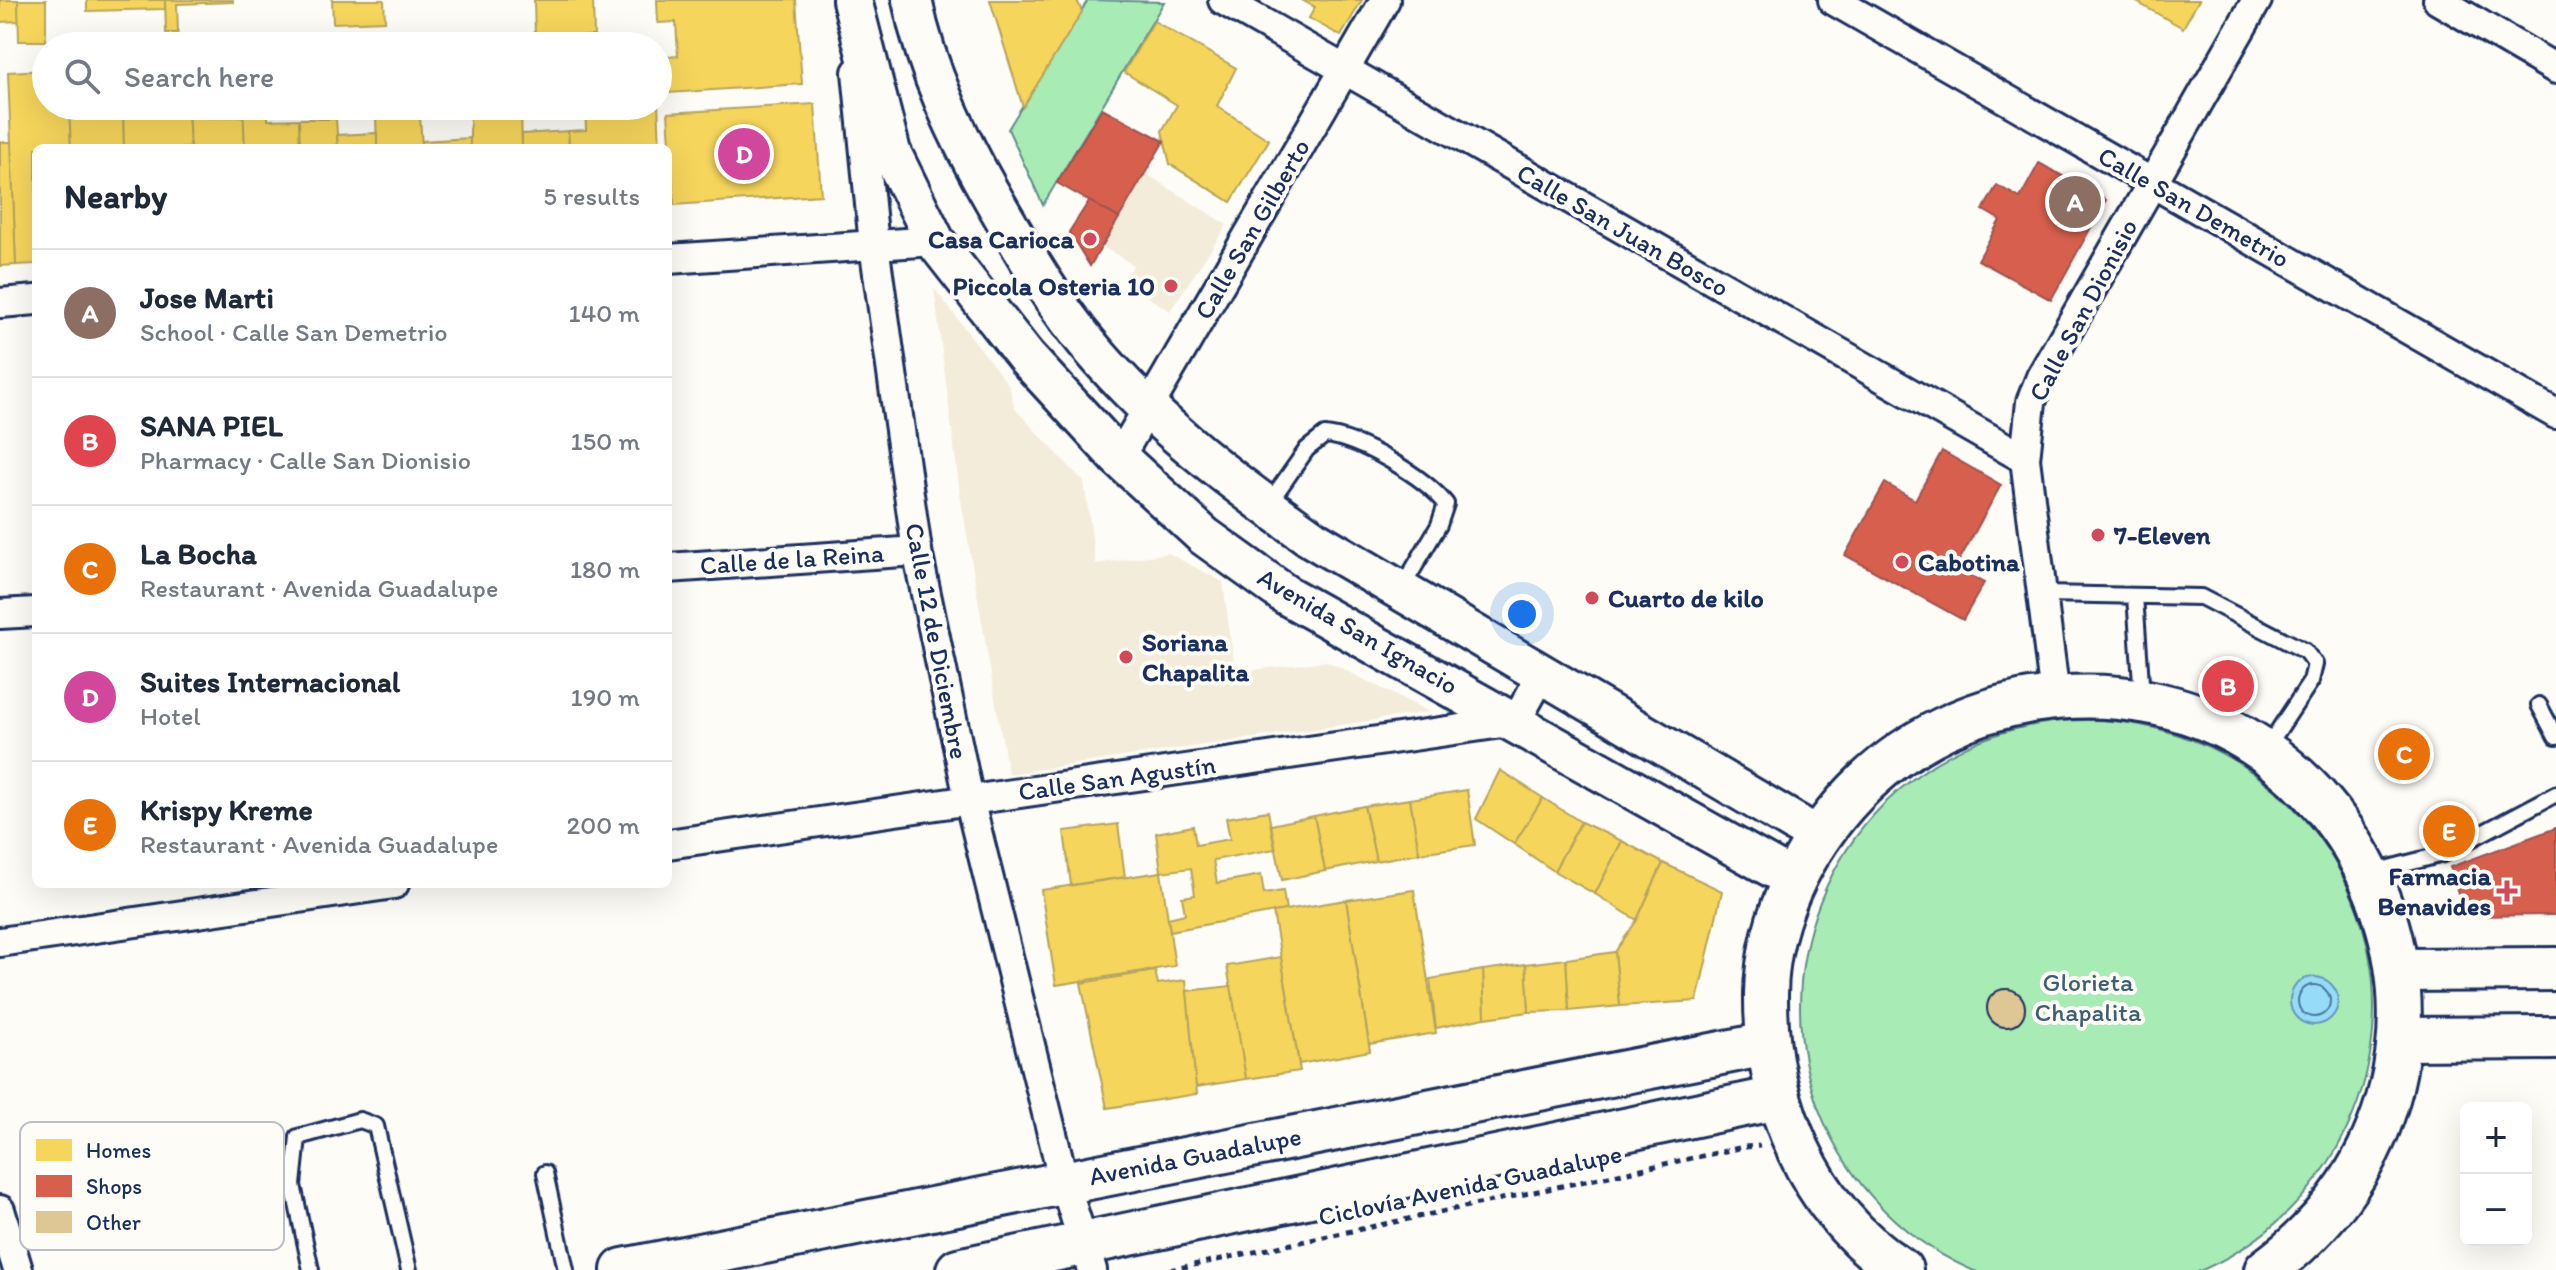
<!DOCTYPE html>
<meta charset="utf-8">
<style>
:root{--surface:#fff;--page:#f6f6f7;--text:#1f2937;--muted:#747a83;--line:#e0e1e3;--accent:#d1495b}
body{margin:0;font-family:Itim,sans-serif;background:var(--page);color:var(--text)}
.controls{position:absolute;right:24px;bottom:24px;display:grid;overflow:hidden;border-radius:12px;box-shadow:0 8px 32px #0002}
.controls button{width:72px;height:72px;display:grid;place-items:center;padding:0;border:0;border-bottom:2px solid var(--line);background:var(--surface);color:var(--text);font:40px sans-serif}
.you{position:absolute;left:1522px;top:614px;width:28px;height:28px;margin:-20px;border:6px solid #fff;border-radius:50%;background:#1a73e8;box-shadow:0 0 0 12px #1a73e833}
.badge{display:grid;place-items:center;width:52px;height:52px;border-radius:50%;background:var(--accent);color:#fff;font-size:26px;font-weight:700}
.pin{position:absolute;translate:-50% -50%;border:4px solid #fff;box-shadow:0 2px 8px #0006}
.list{margin:0;padding:0;list-style:none}
h2{display:flex;justify-content:space-between;align-items:center;height:104px;margin:0;padding:0 32px;font-size:34px}
h2 small{font-size:26px;font-weight:400;color:var(--muted)}
.list li{display:grid;grid-template-columns:52px 1fr auto;gap:24px;align-items:center;box-sizing:border-box;height:128px;padding:0 32px;border-top:2px solid var(--line)}
.list b{display:block;font-size:30px;white-space:nowrap}
.list p{margin:0;font-size:26px;white-space:nowrap;color:var(--muted)}
.list em{font-size:26px;font-style:normal;color:var(--muted)}
.icon{flex:none;width:44px;height:44px;fill:none;stroke:currentColor;stroke-width:2;stroke-linecap:round;stroke-linejoin:round}
.map{position:relative;flex:none;width:2556px;height:1270px;overflow:hidden}
.search{position:absolute;background:var(--surface);box-shadow:0 8px 32px #0002;left:32px;top:32px;width:640px;height:88px;display:flex;align-items:center;gap:20px;box-sizing:border-box;padding:0 28px;border-radius:44px;color:var(--muted);font-size:30px}
.panel{position:absolute;background:var(--surface);box-shadow:0 8px 32px #0002;left:32px;top:144px;width:640px;height:744px;border-radius:12px}
.map>svg:first-child{display:block}
.built{fill:#f4ecda}
.green{fill:#a9ebb5;stroke:#628d8a;stroke-width:2}
.water{fill:#96dcf8;stroke:#6597ba;stroke-width:2}
.homes{fill:#f6d55c;stroke:#b4a35d;stroke-width:2}
.shops{fill:#d6604d;stroke:#9e5152;stroke-width:2}
.lines{fill:none;stroke-linecap:round;stroke-linejoin:round}
.shore{stroke:#4c749c;stroke-width:2}
.building{fill:#dfc695;stroke:#1b2f5e;stroke-width:2}
.lane-casing{stroke:#1b2f5e;stroke-width:20}
.street-casing{stroke:#1b2f5e;stroke-width:34}
.secondary-casing{stroke:#1b2f5e;stroke-width:44}
.primary-casing{stroke:#1b2f5e;stroke-width:48}
.path{stroke:#1b2f5e;stroke-width:5;stroke-dasharray:6 6;stroke-linecap:butt}
.lane{stroke:#fdfcf7;stroke-width:14}
.street{stroke:#fdfcf7;stroke-width:28}
.secondary{stroke:#fdfcf7;stroke-width:38}
.primary{stroke:#fdfcf7;stroke-width:42}
.poi-dot{fill:#d1495b;stroke:#fdfcf7;stroke-width:3}
.labels{text-anchor:middle;stroke-width:8;stroke-linejoin:round;paint-order:stroke}
.street-label{font-size:26px;fill:#1b2f5e;stroke:#fdfcf7}
.poi-label{font-size:26px;font-weight:bold;fill:#1b2f5e;stroke:#fdfcf7;text-anchor:start}
.park-label{font-size:26px;fill:#3e5e74;stroke:#fdfcf7}
.key{fill:#fdfcf7;stroke:#b9bec9;stroke-width:2}
.key-label{font-size:22px;fill:#1b2f5e}
</style>
<div class="map">
<svg width="2556" height="1270" viewBox="0 0 2556 1270">
<rect width="100%" height="100%" fill="#fdfcf7"/>
<filter id="ink" filterUnits="userSpaceOnUse"><feTurbulence type="fractalNoise" baseFrequency=".0125" numOctaves="2"/><feDisplacementMap in="SourceGraphic" scale="16" xChannelSelector="R" yChannelSelector="G"/><feConvolveMatrix kernelMatrix="1 2 1 2 8 2 1 2 1" color-interpolation-filters="sRGB"/></filter>
<g filter="url(#ink)">
<g class="built">
<polygon points="1145,173 1227,225 1170,311 1125,283 1133,265 1102,246"/>
<polygon points="934,288 1009,386 1015,409 1084,482 1096,564 1168,553 1223,582 1235,672 1327,661 1429,712 1008,774 960,494"/>
</g>
<g class="green">
<polygon points="1088,0 1164,2 1043,205 1008,129"/>
<circle cx="2087" cy="1007" r="287"/>
</g>
<circle class="water" cx="2314" cy="1001" r="24"/>
<g class="homes">
<polygon points="0,0 18,0 19,21 0,22"/>
<polygon points="18,0 46,0 46,41 19,41"/>
<polygon points="87,0 165,0 165,9 87,11"/>
<polygon points="165,0 233,0 233,2 177,4 178,33 166,33"/>
<polygon points="332,0 384,0 385,21 333,23"/>
<polygon points="534,0 593,0 594,36 535,36"/>
<polygon points="657,0 796,0 802,84 668,93 666,57 678,56 676,22 658,23"/>
<polygon points="990,0 1077,0 1082,12 1023,107"/>
<polygon points="1302,0 1362,0 1341,36 1309,18 1315,7"/>
<polygon points="2133,0 2199,0 2183,28"/>
<polygon points="1154,21 1236,68 1217,106 1269,140 1231,202 1170,164 1162,131 1177,105 1124,72"/>
<polygon points="46,70 46,106 69,106 71,148 36,148 36,264 16,265 8,72"/>
<polygon points="658,102 660,148 569,148 568,131 586,130 585,106 658,106"/>
<polygon points="815,104 821,195 674,205 668,113"/>
<polygon points="69,106 123,106 124,148 71,148"/>
<polygon points="123,106 188,106 190,148 124,148"/>
<polygon points="188,106 207,106 207,118 244,116 245,148 190,148"/>
<polygon points="243,106 268,106 268,120 299,119 300,148 245,148"/>
<polygon points="497,106 521,106 522,148 470,148 470,109"/>
<polygon points="376,116 420,116 422,148 377,148"/>
<polygon points="299,119 336,119 338,148 300,148"/>
<polygon points="568,131 569,148 522,148 522,134"/>
<polygon points="377,133 377,148 338,148 337,135"/>
<polygon points="470,138 470,148 422,148 422,141"/>
<polygon points="0,142 11,142 16,265 0,266"/>
<polygon points="1500,770 1543,798 1514,844 1476,819"/>
<polygon points="1467,790 1475,845 1419,853 1410,799"/>
<polygon points="1543,798 1581,822 1554,871 1514,844"/>
<polygon points="1410,799 1419,853 1376,861 1364,806"/>
<polygon points="1364,806 1376,861 1325,871 1314,816"/>
<polygon points="1268,811 1275,849 1213,860 1217,883 1261,875 1264,894 1283,891 1286,910 1170,931 1168,918 1185,914 1182,897 1195,895 1191,868 1161,872 1156,833 1193,826 1196,845 1230,839 1226,818"/>
<polygon points="1314,816 1325,871 1282,880 1271,825"/>
<polygon points="1581,822 1622,841 1595,894 1554,871"/>
<polygon points="1118,824 1125,877 1071,885 1064,831"/>
<polygon points="1622,841 1663,863 1637,920 1595,894"/>
<polygon points="1663,863 1722,891 1697,1001 1620,1006 1615,952 1637,920"/>
<polygon points="1161,872 1175,966 1056,985 1041,890"/>
<polygon points="1414,890 1436,1033 1369,1044 1346,900"/>
<polygon points="1346,900 1370,1051 1299,1064 1273,912"/>
<polygon points="1615,952 1620,1006 1569,1011 1566,959"/>
<polygon points="1281,957 1300,1071 1246,1079 1227,966"/>
<polygon points="1566,959 1569,1011 1529,1012 1526,964"/>
<polygon points="1526,964 1529,1012 1485,1018 1483,970"/>
<polygon points="1483,970 1485,1018 1436,1028 1430,979"/>
<polygon points="1155,971 1158,984 1186,980 1197,1094 1107,1108 1081,983"/>
<polygon points="1231,986 1246,1079 1196,1087 1187,991"/>
</g>
<g class="shops">
<polygon points="1102,108 1164,141 1119,218 1057,183"/>
<polygon points="2039,163 2106,200 2051,300 1978,260 2000,220 1983,210 1997,185 2020,198"/>
<polygon points="1089,201 1119,218 1090,266 1069,232"/>
<polygon points="1942,451 2001,485 1955,568 1984,583 1963,620 1845,555 1885,483 1915,500"/>
<polygon points="2556,828 2556,915 2465,916 2450,867"/>
</g>
<g class="lines">
<circle class="shore" cx="2314" cy="1001" r="16"/>
</g>
<circle class="building" cx="2006" cy="1008" r="19"/>
<g class="lines">
<g class="lane-casing">
<g id="lane">
<path d="M 1267,506 L 1307,449 L 1325,435 C 1359,438 1425,477 1446,504 L 1439,525 L 1402,588"/>
<polyline points="2043,594 2201,597 2305,651 2315,664 2311,681 2264,752"/>
<polyline points="2135,596 2142,697"/>
<polyline points="2539,705 2556,737"/>
<polyline points="2370,873 2443,854 2556,794"/>
<polyline points="545,1173 566,1270"/>
<polyline points="311,1270 293,1185 298,1137 360,1120 376,1126 409,1270"/>
</g>
</g>
<g class="street-casing">
<g id="street">
<polyline points="1223,0 2025,459"/>
<polyline points="1833,0 2556,414"/>
<polyline points="2438,0 2556,69"/>
<polyline points="857,72 874,245 917,551 969,799 1064,1182 1092,1270"/>
<polyline points="668,259 935,241"/>
<polyline points="0,303 36,300"/>
<polyline points="1119,458 1385,0"/>
<polyline points="668,568 917,551"/>
<polyline points="0,614 36,612"/>
<polyline points="2055,697 2025,459 2031,402 2041,377 2257,0"/>
<polyline points="668,844 1516,721 1541,676"/>
<polyline points="0,942 394,884"/>
<polyline points="0,1210 18,1270"/>
</g>
</g>
<g class="secondary-casing">
<g id="secondary">
<polyline points="852,0 891,152 935,241 1026,357 1119,458 1204,536 1286,595 1794,880"/>
<path d="M 912,0 C 927,73 958,138 995,202 C 1024,252 1054,305 1092,349 C 1155,424 1234,483 1313,539 L 1819,837"/>
</g>
</g>
<g class="primary-casing">
<g id="primary">
<polyline points="2399,970 2556,969"/>
<polyline points="2401,1039 2556,1038"/>
<polyline points="623,1270 1767,1044"/>
<polyline points="958,1270 1777,1098"/>
<path d="M 1901,1270 C 1808,1210 1765,1101 1766,994 C 1767,913 1810,835 1867,781 C 1912,739 1970,711 2031,701 C 2363,648 2538,1069 2266,1270"/>
</g>
</g>
<polyline class="path" points="1170,1270 1744,1147 1760,1146"/>
<use href="#lane" class="lane"/>
<use href="#street" class="street"/>
<use href="#secondary" class="secondary"/>
<use href="#primary" class="primary"/>
</g>
</g>
<g class="poi-dot">
<circle cx="1090" cy="239" r="8"/>
<circle cx="1171" cy="286" r="8"/>
<circle cx="2098" cy="535" r="8"/>
<circle cx="1902" cy="562" r="8"/>
<circle cx="1592" cy="598" r="8"/>
<circle cx="1126" cy="657" r="8"/>
<path d="M2503 879h8v8h8v8h-8v8h-8v-8h-8v-8h8z"/>
</g>
<g class="labels">
<g class="street-label">
<text transform="translate(2194 207) rotate(30)" y="9">Calle San Demetrio</text>
<text transform="translate(1252 229) rotate(-60)" y="9">Calle San Gilberto</text>
<text transform="translate(1623 230) rotate(30)" y="9">Calle San Juan Bosco</text>
<text transform="translate(2083 310) rotate(-62)" y="9">Calle San Dionisio</text>
<text transform="translate(792 559) rotate(-4)" y="9">Calle de la Reina</text>
<text transform="translate(1358 631) rotate(30)" y="9">Avenida San Ignacio</text>
<text transform="translate(937 641) rotate(79)" y="9">Calle 12 de Diciembre</text>
<text transform="translate(1117 778) rotate(-8)" y="9">Calle San Agustín</text>
<text transform="translate(1195 1156) rotate(-11)" y="9">Avenida Guadalupe</text>
<text transform="translate(1470 1185) rotate(-12)" y="9">Ciclovía Avenida Guadalupe</text>
</g>
<g class="poi-label">
<text x="1074" y="248" text-anchor="end">Casa Carioca</text>
<text x="1155" y="295" text-anchor="end">Piccola Osteria 10</text>
<text x="2114" y="544">7-Eleven</text>
<text x="1918" y="571">Cabotina</text>
<text x="1608" y="607">Cuarto de kilo</text>
<text x="1142" y="651">Soriana<tspan x="1142" dy="30">Chapalita</tspan></text>
<text x="2491" y="885" text-anchor="end">Farmacia<tspan x="2491" dy="30">Benavides</tspan></text>
</g>
<g class="park-label">
<text x="2088" y="991">Glorieta<tspan x="2088" dy="30">Chapalita</tspan></text>
</g>
</g>
<rect x="20" y="1122" width="264" height="128" rx="12" class="key"/>
<rect x="36" y="1139" width="36" height="22" fill="#f6d55c"/>
<rect x="36" y="1175" width="36" height="22" fill="#d6604d"/>
<rect x="36" y="1211" width="36" height="22" fill="#dfc695"/>
<g class="key-label">
<text x="86" y="1158">Homes</text>
<text x="86" y="1194">Shops</text>
<text x="86" y="1230">Other</text>
</g>
</svg>
<div class="controls">
<button>+</button>
<button>−</button>
</div>
<div class="you"></div>
<div class="pin badge" style="left:2075px;top:202px;background:#8d6e63">A</div>
<div class="pin badge" style="left:2228px;top:686px;background:#e0444e">B</div>
<div class="pin badge" style="left:2404px;top:754px;background:#e8710a">C</div>
<div class="pin badge" style="left:744px;top:154px;background:#d1479c">D</div>
<div class="pin badge" style="left:2449px;top:831px;background:#e8710a">E</div>
<div class="search"><svg class="icon" aria-label="search" viewBox="0 0 24 24"><circle cx="10" cy="10" r="6"/><path d="M15 15l6 6"/></svg>Search here</div>
<section class="panel">
<h2>Nearby<small>5 results</small></h2>
<ul class="list">
<li><span class="badge" style="background:#8d6e63">A</span><div><b>Jose Marti</b><p>School · Calle San Demetrio</p></div><em>140 m</em></li>
<li><span class="badge" style="background:#e0444e">B</span><div><b>SANA PIEL</b><p>Pharmacy · Calle San Dionisio</p></div><em>150 m</em></li>
<li><span class="badge" style="background:#e8710a">C</span><div><b>La Bocha</b><p>Restaurant · Avenida Guadalupe</p></div><em>180 m</em></li>
<li><span class="badge" style="background:#d1479c">D</span><div><b>Suites Internacional</b><p>Hotel</p></div><em>190 m</em></li>
<li><span class="badge" style="background:#e8710a">E</span><div><b>Krispy Kreme</b><p>Restaurant · Avenida Guadalupe</p></div><em>200 m</em></li>
</ul>
</section>
</div>
